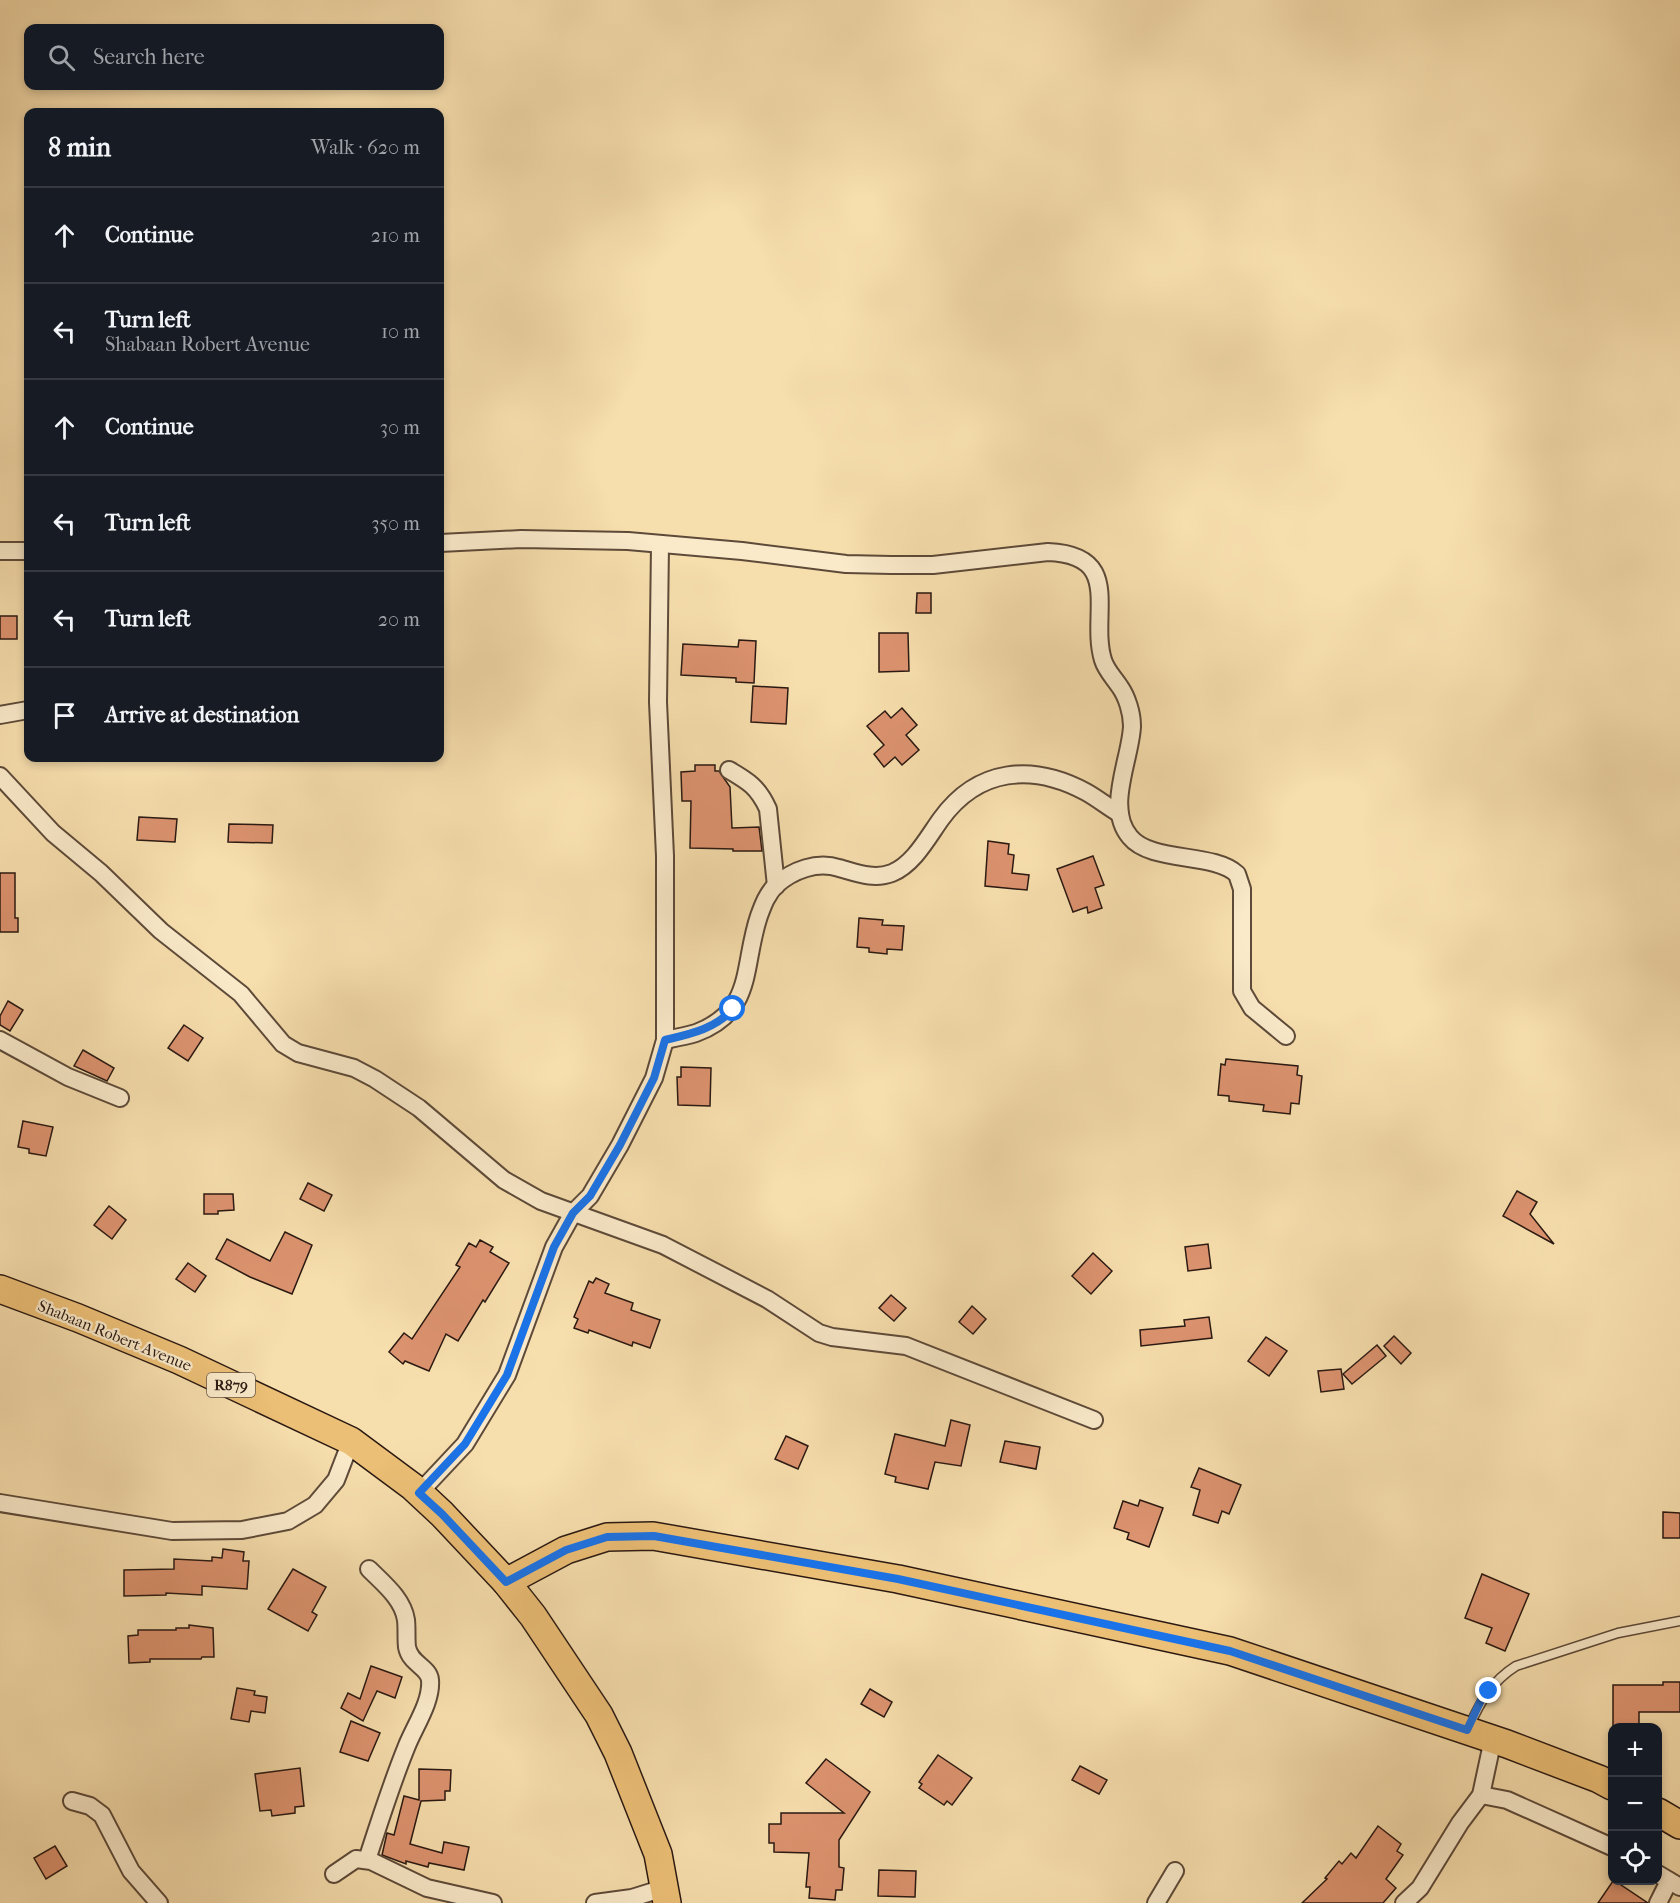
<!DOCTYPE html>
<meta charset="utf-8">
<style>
:root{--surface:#171b24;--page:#242831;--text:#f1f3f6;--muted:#9ea1a6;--line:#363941}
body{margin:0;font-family:"IM FELL French Canon",serif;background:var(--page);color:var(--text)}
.controls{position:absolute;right:18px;bottom:18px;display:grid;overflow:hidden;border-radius:12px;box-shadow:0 3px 9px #0003}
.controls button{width:54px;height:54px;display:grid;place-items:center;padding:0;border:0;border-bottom:2px solid var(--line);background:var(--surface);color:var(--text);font:30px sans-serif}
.stop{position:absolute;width:18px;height:18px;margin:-14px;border:4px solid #1a73e8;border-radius:50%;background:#fff}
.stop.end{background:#1a73e8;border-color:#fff;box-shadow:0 2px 6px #0008}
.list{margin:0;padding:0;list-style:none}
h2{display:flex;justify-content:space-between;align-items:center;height:78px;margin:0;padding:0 24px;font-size:26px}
h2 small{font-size:20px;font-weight:400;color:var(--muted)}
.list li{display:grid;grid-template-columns:39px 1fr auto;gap:18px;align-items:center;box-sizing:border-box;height:96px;padding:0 24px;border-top:2px solid var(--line)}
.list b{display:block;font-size:22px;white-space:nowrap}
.list p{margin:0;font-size:20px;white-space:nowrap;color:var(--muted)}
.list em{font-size:20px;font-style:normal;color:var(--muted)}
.icon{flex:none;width:33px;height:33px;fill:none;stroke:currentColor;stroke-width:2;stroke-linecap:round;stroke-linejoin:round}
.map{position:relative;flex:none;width:1680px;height:1903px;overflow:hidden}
.search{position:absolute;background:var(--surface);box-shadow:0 3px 9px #0003;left:24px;top:24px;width:420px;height:66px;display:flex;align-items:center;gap:15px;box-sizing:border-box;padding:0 21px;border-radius:12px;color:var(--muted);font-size:22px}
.panel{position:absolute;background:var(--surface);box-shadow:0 3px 9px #0003;left:24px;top:108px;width:420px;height:654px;border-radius:12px}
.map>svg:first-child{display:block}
.building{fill:#dc936f;stroke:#2a1912;stroke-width:1.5}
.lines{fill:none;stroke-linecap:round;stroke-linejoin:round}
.lane-casing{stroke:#5d4a39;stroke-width:11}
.street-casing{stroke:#5d4a39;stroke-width:20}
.primary-casing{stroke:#2a1912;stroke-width:30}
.lane{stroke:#faeaca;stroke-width:8}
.street{stroke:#faeaca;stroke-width:16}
.primary{stroke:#ecbf76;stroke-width:27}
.route{stroke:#1a73e8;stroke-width:8}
.labels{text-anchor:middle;stroke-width:4.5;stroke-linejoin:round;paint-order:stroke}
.shield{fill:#faeaca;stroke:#685849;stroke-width:1.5}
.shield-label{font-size:15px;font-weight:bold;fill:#2a1912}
.street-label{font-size:16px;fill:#2a1912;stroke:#faeaca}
</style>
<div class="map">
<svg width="1680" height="1903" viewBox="0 0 1680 1903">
<rect width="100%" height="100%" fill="#f7dead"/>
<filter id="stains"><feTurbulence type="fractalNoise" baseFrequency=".00333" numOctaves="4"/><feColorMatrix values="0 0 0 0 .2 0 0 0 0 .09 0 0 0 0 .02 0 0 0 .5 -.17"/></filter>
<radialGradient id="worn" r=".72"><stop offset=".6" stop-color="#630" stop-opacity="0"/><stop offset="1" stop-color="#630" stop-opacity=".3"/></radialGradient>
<g class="building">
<polygon points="917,593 931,593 931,613 916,613"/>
<rect x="0" y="616" width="17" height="23"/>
<polygon points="879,633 908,633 909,671 879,672"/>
<polygon points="739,640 756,641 754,683 736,682 736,678 681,675 683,644 738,647"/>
<polygon points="753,686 788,688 786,724 751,722"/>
<polygon points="902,708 917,725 906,735 919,750 902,765 895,757 884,767 874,754 884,745 867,726 885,711 891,718"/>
<polygon points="695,765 715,765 715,771 719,771 730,787 732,828 759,827 762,851 733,851 733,849 690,848 691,801 682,801 681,772 695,771"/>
<polygon points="139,817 177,819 175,842 137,840"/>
<polygon points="229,824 273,825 272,843 228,842"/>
<polygon points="988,841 1009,844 1008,854 1014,855 1012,873 1029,875 1027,890 985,886"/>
<polygon points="1093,856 1104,885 1095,888 1102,908 1088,913 1087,907 1073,912 1057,869"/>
<polygon points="0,873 15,873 15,918 18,918 18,932 0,932"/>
<polygon points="859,918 883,920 882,925 904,926 902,950 887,949 887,954 869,952 869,948 857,947"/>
<polygon points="8,1001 23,1010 10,1031 0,1025 0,1016"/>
<polygon points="184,1025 203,1038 188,1061 168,1048"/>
<polygon points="83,1050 114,1068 107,1081 74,1066"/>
<polygon points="1226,1059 1298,1066 1297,1075 1302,1076 1299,1104 1291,1103 1290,1114 1263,1111 1264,1105 1229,1101 1229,1096 1218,1095 1221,1064 1225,1065"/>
<polygon points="681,1067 711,1068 710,1106 678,1105 677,1077 681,1077"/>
<polygon points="23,1121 53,1127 46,1156 29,1153 29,1149 18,1147"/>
<polygon points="308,1183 332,1195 324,1211 300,1199"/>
<polygon points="1517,1191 1537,1202 1530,1214 1554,1244 1503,1216"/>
<polygon points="204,1194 233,1194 234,1210 218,1211 218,1214 204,1214"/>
<polygon points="109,1206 126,1220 112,1239 94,1225"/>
<polygon points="285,1232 312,1245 292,1294 250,1277 216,1259 227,1239 270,1261"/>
<polygon points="480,1240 493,1247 490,1252 509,1263 485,1302 483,1300 458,1341 446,1334 429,1371 405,1361 403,1364 389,1352 404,1333 412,1339 460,1267 456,1265 469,1243 476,1247"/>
<polygon points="1208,1244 1211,1268 1188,1271 1185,1247"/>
<polygon points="1093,1253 1112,1271 1091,1294 1072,1276"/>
<polygon points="188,1263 206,1276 195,1292 176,1279"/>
<polygon points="596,1278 609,1284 605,1293 633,1303 631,1310 660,1320 650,1348 633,1342 632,1346 589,1330 588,1333 574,1328 578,1319 574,1317 589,1281 593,1283"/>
<polygon points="891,1295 906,1308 894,1321 879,1308"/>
<polygon points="972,1306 986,1319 973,1334 959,1322"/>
<polygon points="1209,1317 1212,1338 1141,1346 1140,1330 1185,1326 1184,1320"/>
<polygon points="1394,1336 1411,1353 1401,1364 1384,1346"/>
<polygon points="1266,1337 1287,1351 1269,1376 1248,1361"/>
<polygon points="1377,1345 1386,1356 1352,1384 1343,1374"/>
<polygon points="1341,1369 1344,1389 1321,1392 1318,1371"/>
<polygon points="951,1420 970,1425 961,1466 935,1462 928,1489 895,1482 896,1477 885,1474 895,1434 945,1446"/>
<polygon points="786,1436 808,1446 798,1469 775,1459"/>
<polygon points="1005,1441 1040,1447 1036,1469 1000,1462"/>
<polygon points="1199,1468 1241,1485 1229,1514 1222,1511 1218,1523 1193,1515 1200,1490 1191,1487"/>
<polygon points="1140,1500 1163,1508 1149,1547 1127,1539 1129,1533 1114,1528 1123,1501 1138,1506"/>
<polygon points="1663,1512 1680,1513 1680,1538 1663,1538"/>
<polygon points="223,1549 244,1552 243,1561 249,1561 247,1589 202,1586 202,1595 166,1593 166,1595 124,1596 124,1570 174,1569 174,1559 212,1561 212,1557 222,1558"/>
<polygon points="293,1569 326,1587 312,1612 317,1615 308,1631 268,1609"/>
<polygon points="1482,1574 1529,1594 1505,1651 1486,1643 1492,1628 1465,1618"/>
<polygon points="189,1625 213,1628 214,1657 202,1657 201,1659 150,1659 150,1662 129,1663 128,1636 138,1635 138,1630 176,1630 176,1628 189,1628"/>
<polygon points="371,1666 402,1677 395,1698 377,1691 363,1721 341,1708 348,1693 360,1699"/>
<polygon points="1663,1682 1680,1682 1680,1712 1639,1712 1639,1727 1613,1727 1613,1685 1663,1685"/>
<polygon points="237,1688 255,1691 254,1695 267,1697 265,1713 251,1711 249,1722 231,1719"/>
<polygon points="870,1689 892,1702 884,1717 861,1704"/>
<polygon points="351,1721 380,1733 368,1761 340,1752"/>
<polygon points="938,1755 972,1778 952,1805 947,1801 944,1805 919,1788 922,1784 919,1782"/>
<polygon points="826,1759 870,1792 839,1840 839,1867 844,1868 842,1890 836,1890 835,1900 809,1898 810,1887 806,1887 809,1853 774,1852 774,1843 769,1843 769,1824 781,1824 781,1813 844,1813 806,1783"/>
<polygon points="1080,1766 1107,1780 1099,1794 1072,1780"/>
<polygon points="300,1768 304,1806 295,1807 295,1813 272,1816 271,1810 260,1811 255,1774"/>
<polygon points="419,1769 451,1770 450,1791 445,1791 445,1800 421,1801 410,1844 442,1853 444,1842 469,1847 464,1870 429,1863 428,1867 406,1861 406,1864 382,1855 387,1833 394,1835 404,1796 419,1800"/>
<polygon points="1378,1826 1401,1844 1397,1851 1403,1855 1386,1879 1396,1888 1383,1903 1302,1903 1327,1879 1325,1878 1339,1861 1342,1864 1351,1853 1356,1858"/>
<polygon points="55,1846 67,1866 46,1879 34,1858"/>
<polygon points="879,1870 916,1871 915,1897 878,1896"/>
<polygon points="1613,1881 1615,1881 1648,1903 1598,1903"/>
</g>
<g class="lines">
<g class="lane-casing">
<path id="lane" d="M 1469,1727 C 1480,1702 1492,1681 1516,1666 L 1618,1633 L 1680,1621"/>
</g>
<g class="street-casing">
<g id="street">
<path d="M 440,543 L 521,539 L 628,541 L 742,551 L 846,564 L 891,565 L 933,565 L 1048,552 C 1125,555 1089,614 1103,660 C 1106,670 1114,678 1120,687 C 1127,697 1132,713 1132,726 C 1131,758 1105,808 1130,837 C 1151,863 1213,852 1237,874 L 1242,889 L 1242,991 L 1252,1008 L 1286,1036"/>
<polyline points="0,551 28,551"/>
<polyline points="0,715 28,710"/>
<path d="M 729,770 C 748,781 758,787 768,809 L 776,886"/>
<polyline points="0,776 53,833 101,873 161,931 241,994 283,1044 298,1053 354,1068 375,1079 419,1108 504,1180 541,1201 663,1245 767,1299 819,1333 832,1337 906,1346 1094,1420"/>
<polyline points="0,1040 68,1077 120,1098"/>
<path d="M 665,1040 C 675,1038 686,1036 696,1033 C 755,1011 742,966 759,916 C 763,905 767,894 776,885 C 793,870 817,861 839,868 C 857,873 874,880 892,873 C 914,864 928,837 941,819 C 978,768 1032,763 1086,792 C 1097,798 1108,807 1120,814"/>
<polyline points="419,1493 465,1444 507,1375 554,1247 573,1213 590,1196 620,1145 654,1078 665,1040 665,856 658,702 660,544"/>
<polyline points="0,1503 172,1531 242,1530 288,1521 315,1505 336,1480 351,1441"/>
<polyline points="1481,1795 1507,1800 1612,1847"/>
<polyline points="72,1801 90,1806 102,1815 131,1871 159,1903"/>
<path d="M 367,1860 C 379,1823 391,1785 406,1748 C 414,1727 432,1702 430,1680 C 429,1667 410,1664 407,1647 C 406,1638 407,1629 406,1620 C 403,1599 384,1584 369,1569"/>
<polyline points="334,1874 356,1859 371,1861 427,1888 493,1903"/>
<polyline points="1658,1874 1680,1887"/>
<polyline points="595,1903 632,1898 664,1888"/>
<polyline points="1156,1903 1175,1871"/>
<polyline points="1404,1903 1420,1888 1460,1823 1481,1795 1493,1739"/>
<polyline points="1658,1903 1669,1881"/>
</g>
</g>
<g class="primary-casing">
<g id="primary">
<polyline points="0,1289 78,1318 179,1360 351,1441 413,1487 442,1514 506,1582 533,1616 599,1715 618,1753 658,1854 667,1903"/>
<polyline points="506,1582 566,1550 607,1537 653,1536 898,1579 1230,1651 1507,1744 1599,1779 1612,1786"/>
<polyline points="1658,1812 1680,1825"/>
</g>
</g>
<use href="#lane" class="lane"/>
<use href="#street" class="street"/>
<use href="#primary" class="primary"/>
</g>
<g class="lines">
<path class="route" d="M 733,1009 C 715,1029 690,1034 665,1040 L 654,1078 L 620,1145 L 590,1196 L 573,1213 L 554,1247 L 507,1375 L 465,1444 L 419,1493 L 442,1514 L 506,1582 L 566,1550 L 607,1537 L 654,1536 L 898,1579 L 1230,1651 L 1467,1730 L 1482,1698 L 1489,1691"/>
</g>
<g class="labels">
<rect class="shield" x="207" y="1373" width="48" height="24" rx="4.5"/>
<g class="shield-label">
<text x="231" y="1390">R879</text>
</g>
<g class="street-label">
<text transform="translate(115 1335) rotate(22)" y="6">Shabaan Robert Avenue</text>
</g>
</g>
<rect width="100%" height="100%" filter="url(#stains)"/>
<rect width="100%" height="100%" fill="url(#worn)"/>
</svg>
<div class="controls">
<button>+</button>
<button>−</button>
<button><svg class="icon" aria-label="locate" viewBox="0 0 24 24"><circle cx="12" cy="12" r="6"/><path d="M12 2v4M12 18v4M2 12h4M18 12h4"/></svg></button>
</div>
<div class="stop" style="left:733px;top:1009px"></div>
<div class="stop end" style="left:1489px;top:1691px"></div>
<div class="search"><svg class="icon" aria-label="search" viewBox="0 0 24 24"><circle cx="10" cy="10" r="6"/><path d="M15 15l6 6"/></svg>Search here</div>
<section class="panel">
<h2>8 min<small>Walk · 620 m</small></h2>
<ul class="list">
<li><svg class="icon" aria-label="ahead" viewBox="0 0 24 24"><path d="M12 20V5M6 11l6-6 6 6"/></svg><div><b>Continue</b></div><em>210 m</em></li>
<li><svg class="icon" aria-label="left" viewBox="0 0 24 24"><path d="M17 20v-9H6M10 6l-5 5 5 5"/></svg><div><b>Turn left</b><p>Shabaan Robert Avenue</p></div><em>10 m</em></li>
<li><svg class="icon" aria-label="ahead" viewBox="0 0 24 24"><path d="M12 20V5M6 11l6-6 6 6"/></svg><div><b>Continue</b></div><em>30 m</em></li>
<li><svg class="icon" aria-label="left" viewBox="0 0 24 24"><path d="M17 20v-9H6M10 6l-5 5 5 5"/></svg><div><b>Turn left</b></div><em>350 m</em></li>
<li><svg class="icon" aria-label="left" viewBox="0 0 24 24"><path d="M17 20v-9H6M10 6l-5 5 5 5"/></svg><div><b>Turn left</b></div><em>20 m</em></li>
<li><svg class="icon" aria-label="arrive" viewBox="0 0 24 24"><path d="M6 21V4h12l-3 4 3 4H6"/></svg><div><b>Arrive at destination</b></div></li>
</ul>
</section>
</div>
